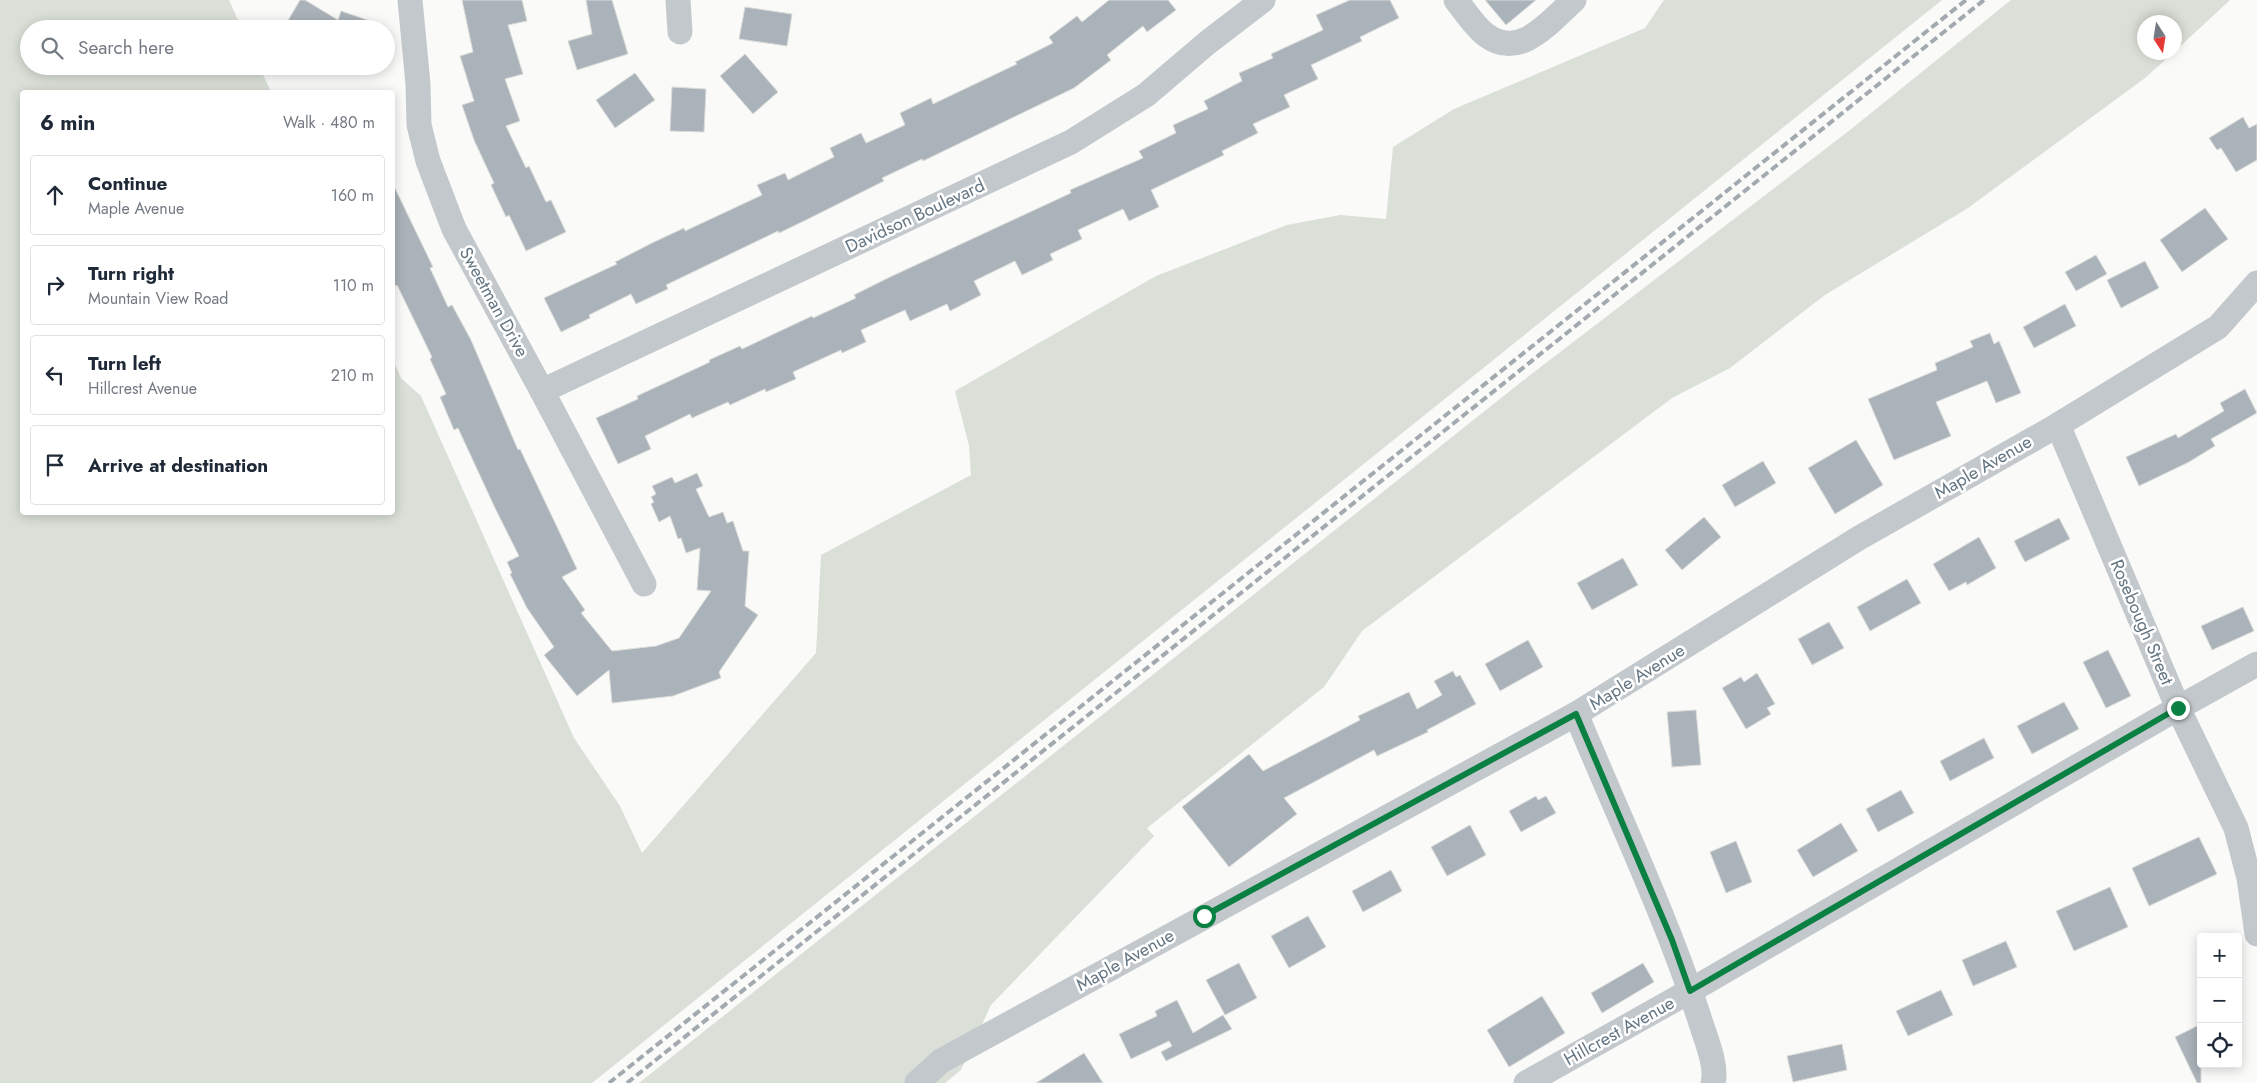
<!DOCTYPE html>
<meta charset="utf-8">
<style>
:root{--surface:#fff;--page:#f6f6f7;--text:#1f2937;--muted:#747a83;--line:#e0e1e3}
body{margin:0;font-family:Jost,sans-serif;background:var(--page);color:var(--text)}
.controls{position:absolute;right:15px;bottom:15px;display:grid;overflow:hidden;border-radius:5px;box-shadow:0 2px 12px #0003}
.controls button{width:45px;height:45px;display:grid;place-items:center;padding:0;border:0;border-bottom:1px solid var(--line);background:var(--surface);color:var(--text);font:25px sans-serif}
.compass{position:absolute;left:2137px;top:15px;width:45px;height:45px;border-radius:50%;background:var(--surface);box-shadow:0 2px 12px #0003;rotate:168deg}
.stop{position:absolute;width:15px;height:15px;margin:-11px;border:4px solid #0b8043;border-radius:50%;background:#fff}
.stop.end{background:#0b8043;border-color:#fff;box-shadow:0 1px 5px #0008}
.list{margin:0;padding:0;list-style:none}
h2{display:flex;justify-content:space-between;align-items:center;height:65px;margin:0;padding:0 20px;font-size:21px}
h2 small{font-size:16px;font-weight:400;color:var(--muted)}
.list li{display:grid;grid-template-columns:32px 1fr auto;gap:15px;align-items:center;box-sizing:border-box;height:80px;margin:0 10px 10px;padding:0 10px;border:1px solid var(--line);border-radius:5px}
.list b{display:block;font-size:19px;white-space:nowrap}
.list p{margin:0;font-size:16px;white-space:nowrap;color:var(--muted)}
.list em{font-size:16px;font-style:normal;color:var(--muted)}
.icon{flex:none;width:28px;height:28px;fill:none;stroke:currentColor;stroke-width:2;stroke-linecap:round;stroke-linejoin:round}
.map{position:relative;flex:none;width:2257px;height:1083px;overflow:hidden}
.search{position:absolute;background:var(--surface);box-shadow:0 2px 12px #0003;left:20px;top:20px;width:375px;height:55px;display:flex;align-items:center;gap:12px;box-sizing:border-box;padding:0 18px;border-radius:28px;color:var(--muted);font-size:19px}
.panel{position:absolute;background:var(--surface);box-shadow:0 2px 12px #0003;left:20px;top:90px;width:375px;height:425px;border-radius:5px}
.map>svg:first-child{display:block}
.green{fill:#dadfd7}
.building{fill:#aab3b9;stroke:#dcdcda}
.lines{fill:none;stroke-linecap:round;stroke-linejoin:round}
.minor{stroke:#c3c8cc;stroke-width:25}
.rail{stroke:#a2aab0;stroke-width:4;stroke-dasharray:8 4;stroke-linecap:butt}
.route{stroke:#0b8043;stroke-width:6}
.labels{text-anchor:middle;stroke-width:5;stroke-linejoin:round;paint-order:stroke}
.street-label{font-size:18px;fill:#657683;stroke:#fff}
</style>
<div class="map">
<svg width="2257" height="1083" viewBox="0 0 2257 1083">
<rect width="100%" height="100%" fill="#fafaf8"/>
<g class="green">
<polygon points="0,0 229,0 242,29 29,29 29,66 259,66 271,92 22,92 22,512 392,512 393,360 401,378 421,396 574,738 620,806 642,853 816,653 821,555 971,475 969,446 955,391 1156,276 1287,225 1340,215 1386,219 1393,147 1454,109 1645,28 1664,0 1942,0 592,1083 0,1083"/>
<polygon points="2011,0 2230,0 2175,51 2174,22 2144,22 2144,52 2173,53 2145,78 1968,208 1825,295 1730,368 1672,398 1362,631 1324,687 1147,828 1154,836 991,1005 961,1070 945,1083 639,1083 1525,379 1850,130"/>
</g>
<g class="building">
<polygon points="300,0 305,0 338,20 341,11 385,26 385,29 283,29"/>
<polygon points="462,0 522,0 527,21 508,25 523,74 505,79 520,121 506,126 526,168 529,166 546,202 551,200 566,232 526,251 509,215 506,217 491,185 494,183 474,140 462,105 474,101 460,56 473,52"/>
<polygon points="586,0 612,0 628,54 577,70 568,41 592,34"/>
<polygon points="1109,0 1168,0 1176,10 1147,32 1143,26 1107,55 1111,60 1074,88 923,161 922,159 882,178 884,181 806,220 779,233 778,231 666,285 668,289 636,304 631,294 589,315 590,318 561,332 544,298 617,264 615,262 652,243 684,228 685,231 762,195 757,185 785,173 788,180 834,157 830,148 861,133 866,143 905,125 900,113 931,98 933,104 1017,64 1015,62 1053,43 1049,37 1077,16 1082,22"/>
<polygon points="1350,0 1390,0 1399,18 1360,37 1362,41 1311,65 1318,79 1284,95 1290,107 1253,124 1258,133 1222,151 1224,155 1151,190 1159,207 1129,221 1123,209 1078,230 1082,239 1050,254 1053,260 1022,275 1015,261 974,281 981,295 950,311 947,304 910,321 905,310 861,330 866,342 842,353 841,350 793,372 796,379 766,392 765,389 730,405 728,402 692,418 690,414 645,436 651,449 618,464 596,418 638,399 637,396 710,362 709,360 740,346 742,349 812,316 813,318 856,298 854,295 890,277 1071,193 1070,190 1143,158 1139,151 1176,133 1173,125 1208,109 1204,101 1242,81 1239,73 1273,58 1271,54 1323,30 1316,15"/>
<polygon points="1485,0 1536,0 1506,25"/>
<polygon points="745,7 792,14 787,46 739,39"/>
<polygon points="745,54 778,92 753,114 720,76"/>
<polygon points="635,73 655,100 615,128 596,100"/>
<polygon points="672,87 706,89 704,132 670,131"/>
<polygon points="2243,117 2249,128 2257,124 2257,160 2236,172 2221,148 2217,150 2209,138"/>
<polygon points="392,182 433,267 430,268 448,307 452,305 471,340 518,450 520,449 577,569 562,577 585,610 581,613 612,651 656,646 679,638 711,591 697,590 700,548 686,553 681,538 678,539 670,516 659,522 651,504 654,502 651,497 656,494 652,486 672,477 675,483 697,473 703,486 696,489 709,517 723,512 727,523 733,521 743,551 749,551 745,606 758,615 719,672 721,678 673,696 612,703 609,670 577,696 544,655 554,647 527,608 510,574 512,573 507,562 519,556 495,508 458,428 454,430 440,397 446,394 430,359 432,357 397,285 392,287"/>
<polygon points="2205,208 2228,239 2182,272 2160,240"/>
<polygon points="2096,255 2107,274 2076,291 2065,272"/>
<polygon points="2145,261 2159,288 2121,308 2107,280"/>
<polygon points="2065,304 2076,326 2034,348 2023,327"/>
<polygon points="1990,333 1994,344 1999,341 2021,393 1996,403 1987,381 1936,402 1951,436 1894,460 1868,399 1937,370 1935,363 1973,347 1970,341"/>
<polygon points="2245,389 2257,413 2211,439 2215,446 2189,462 2139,486 2126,457 2176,434 2178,438 2224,411 2220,403"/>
<polygon points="1856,440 1883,485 1835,514 1808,468"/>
<polygon points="1763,461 1776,483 1735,507 1722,485"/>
<polygon points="1704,517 1721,537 1682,570 1665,550"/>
<polygon points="2059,518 2070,539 2025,562 2014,541"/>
<polygon points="1979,537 1996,568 1967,585 1966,582 1949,591 1933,564"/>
<polygon points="1623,558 1638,585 1592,610 1577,583"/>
<polygon points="1907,579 1921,603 1870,631 1857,607"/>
<polygon points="2243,607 2254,631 2212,650 2201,626"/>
<polygon points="1829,622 1844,648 1812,665 1798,639"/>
<polygon points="1528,640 1543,667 1500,691 1485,664"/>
<polygon points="2108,650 2131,696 2106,708 2083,662"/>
<polygon points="1453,671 1456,677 1460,675 1476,704 1427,730 1428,732 1377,756 1374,750 1284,798 1297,814 1229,867 1182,807 1249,754 1263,771 1360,720 1358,716 1409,692 1417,709 1442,695 1434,681"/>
<polygon points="1757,673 1775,704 1767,708 1771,714 1746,729 1722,688 1741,677 1744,682"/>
<polygon points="2064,702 2079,729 2032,754 2017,726"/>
<polygon points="1696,710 1701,765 1672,767 1667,712"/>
<polygon points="1984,738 1994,758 1950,781 1940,761"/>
<polygon points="1901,790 1914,813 1878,832 1866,809"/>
<polygon points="1536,796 1538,800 1546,796 1556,813 1521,832 1509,811"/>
<polygon points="1841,823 1858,851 1813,877 1797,850"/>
<polygon points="1470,825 1486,855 1447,876 1431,847"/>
<polygon points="2199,837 2217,874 2149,906 2132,868"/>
<polygon points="1736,841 1752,882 1726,893 1710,852"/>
<polygon points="1391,870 1402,891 1363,912 1352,891"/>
<polygon points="2110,887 2128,927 2074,951 2056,911"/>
<polygon points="1308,916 1326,947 1289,968 1271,936"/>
<polygon points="2006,941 2017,967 1973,986 1962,960"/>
<polygon points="1239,963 1257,998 1225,1015 1206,980"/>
<polygon points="1643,963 1654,982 1602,1013 1591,993"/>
<polygon points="1941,990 1953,1015 1908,1036 1896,1011"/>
<polygon points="1542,996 1565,1033 1509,1067 1487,1030"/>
<polygon points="1177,1000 1193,1033 1223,1015 1232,1029 1166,1061 1161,1052 1172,1046 1169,1041 1131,1059 1119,1034 1157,1016 1155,1011"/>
<polygon points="2201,1024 2201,1083 2197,1083 2175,1037"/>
<polygon points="1842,1044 1847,1070 1793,1082 1787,1056"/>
<polygon points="1084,1053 1103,1083 1036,1083"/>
</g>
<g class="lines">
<g class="minor">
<polyline points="410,0 418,84 419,125 428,161 454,229 542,391 644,584"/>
<polyline points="678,0 680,32"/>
<path d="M 1456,0 C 1465,11 1475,27 1486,35 C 1520,61 1550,21 1574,0"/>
<polyline points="542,391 1071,142 1146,95 1207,43 1263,0"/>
<polyline points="2058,425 2178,708 2236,828 2249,878 2257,934"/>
<path d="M 1576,714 C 1618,815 1665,914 1699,1017 C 1704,1035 1718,1065 1713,1083"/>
<polyline points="917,1083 941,1061 1576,714 1859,538 2058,425 2218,327 2257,283"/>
<polyline points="1526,1083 1690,991 2178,708 2257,664"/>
</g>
<g class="rail">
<polyline points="609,1083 1966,0"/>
<polyline points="627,1083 1984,0"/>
</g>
</g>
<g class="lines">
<polyline class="route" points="1204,916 1576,714 1672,940 1690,991 2178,708"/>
</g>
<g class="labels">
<g class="street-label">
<text transform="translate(915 216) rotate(-25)" y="6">Davidson Boulevard</text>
<text transform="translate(494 302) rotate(61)" y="6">Sweetman Drive</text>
<text transform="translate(1983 467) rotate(-30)" y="6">Maple Avenue</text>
<text transform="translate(2142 622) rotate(67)" y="6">Rosebough Street</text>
<text transform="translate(1637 677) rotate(-32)" y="6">Maple Avenue</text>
<text transform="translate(1125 960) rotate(-29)" y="6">Maple Avenue</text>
<text transform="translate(1619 1031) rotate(-29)" y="6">Hillcrest Avenue</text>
</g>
</g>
</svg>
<div class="controls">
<button>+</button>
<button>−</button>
<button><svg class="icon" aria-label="locate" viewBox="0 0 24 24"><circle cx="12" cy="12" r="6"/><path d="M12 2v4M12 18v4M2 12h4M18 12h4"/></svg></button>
</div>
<svg class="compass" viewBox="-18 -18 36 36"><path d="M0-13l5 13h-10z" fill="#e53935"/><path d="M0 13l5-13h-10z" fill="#747a83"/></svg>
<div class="stop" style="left:1204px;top:916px"></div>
<div class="stop end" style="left:2178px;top:708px"></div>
<div class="search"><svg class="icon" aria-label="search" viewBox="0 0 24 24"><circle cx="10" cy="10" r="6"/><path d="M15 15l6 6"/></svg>Search here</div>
<section class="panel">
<h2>6 min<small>Walk · 480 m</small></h2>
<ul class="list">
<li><svg class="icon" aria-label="ahead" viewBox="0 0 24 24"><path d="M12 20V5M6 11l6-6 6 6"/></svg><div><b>Continue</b><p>Maple Avenue</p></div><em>160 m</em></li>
<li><svg class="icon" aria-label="right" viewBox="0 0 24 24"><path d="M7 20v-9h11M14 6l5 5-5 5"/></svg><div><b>Turn right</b><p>Mountain View Road</p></div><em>110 m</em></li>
<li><svg class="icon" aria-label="left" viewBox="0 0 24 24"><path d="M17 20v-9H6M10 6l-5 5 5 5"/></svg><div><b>Turn left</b><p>Hillcrest Avenue</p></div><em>210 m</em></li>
<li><svg class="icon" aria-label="arrive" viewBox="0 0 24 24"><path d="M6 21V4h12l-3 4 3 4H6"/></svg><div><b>Arrive at destination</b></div></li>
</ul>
</section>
</div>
